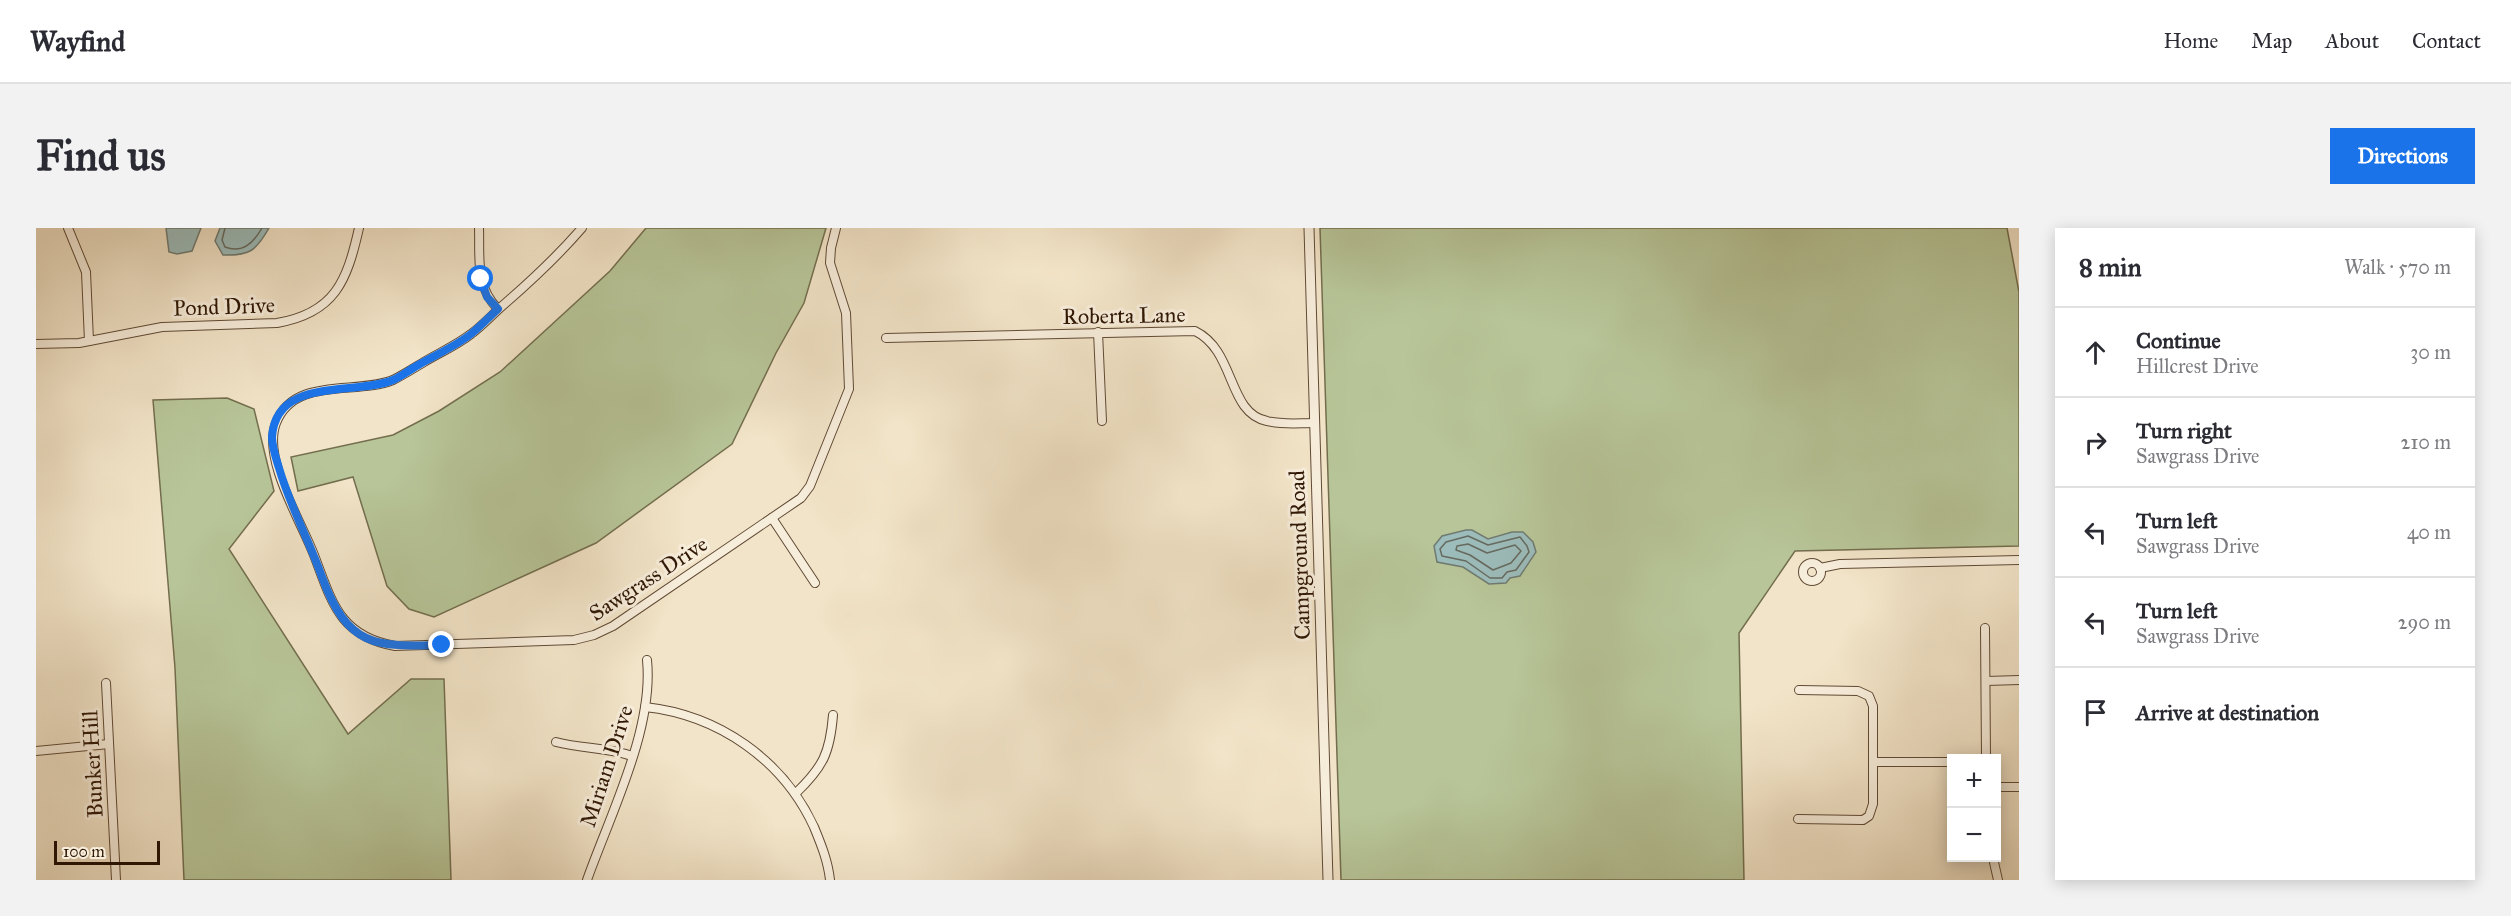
<!DOCTYPE html>
<meta charset="utf-8">
<style>
:root{--surface:#fff;--page:#f2f2f3;--text:#2b2b33;--muted:#7c7c81;--line:#e1e1e2;--accent:#1a73e8}
body{margin:0;font-family:"IM FELL Great Primer",serif;background:var(--page);color:var(--text)}
.controls{position:absolute;right:18px;bottom:18px;display:grid;overflow:hidden;border-radius:0px;box-shadow:0 3px 15px #0003}
.controls button{width:54px;height:54px;display:grid;place-items:center;padding:0;border:0;border-bottom:2px solid var(--line);background:var(--surface);color:var(--text);font:30px sans-serif}
.scale{position:absolute;left:18px;bottom:15px;width:106px;box-sizing:border-box;padding-left:6px;border:3px solid #2f1704;border-top:0;font-size:16px;line-height:21px;white-space:nowrap;color:#2f1704;-webkit-text-stroke:4px #f7eddb;paint-order:stroke}
.stop{position:absolute;width:18px;height:18px;margin:-14px;border:4px solid #1a73e8;border-radius:50%;background:#fff}
.stop.end{background:#1a73e8;border-color:#fff;box-shadow:0 2px 6px #0008}
.list{margin:0;padding:0;list-style:none}
h2{display:flex;justify-content:space-between;align-items:center;height:78px;margin:0;padding:0 24px;font-size:26px}
h2 small{font-size:20px;font-weight:400;color:var(--muted)}
.list li{display:grid;grid-template-columns:39px 1fr auto;gap:18px;align-items:center;box-sizing:border-box;height:90px;padding:0 24px;border-top:2px solid var(--line)}
.list b{display:block;font-size:22px;white-space:nowrap}
.list p{margin:0;font-size:20px;white-space:nowrap;color:var(--muted)}
.list em{font-size:20px;font-style:normal;color:var(--muted)}
.icon{flex:none;width:33px;height:33px;fill:none;stroke:currentColor;stroke-width:2;stroke-linecap:round;stroke-linejoin:round}
.map{position:relative;flex:none;width:1983px;height:652px;overflow:hidden;border-radius:0px}
header{display:flex;align-items:center;gap:36px;box-sizing:border-box;height:84px;padding:0 30px;background:var(--surface);border-bottom:2px solid var(--line)}
header strong{font-size:28px}
nav{display:flex;gap:33px;margin-inline-start:auto;font-size:21px}
.intro{display:flex;align-items:center;justify-content:space-between;box-sizing:border-box;height:144px;padding:0 36px}
h1{margin:0;font-size:42px}
.button{padding:15px 27px;border-radius:0px;background:var(--accent);color:#fff;font-size:21px;font-weight:700}
main{display:flex;gap:36px;padding:0 36px}
aside{flex:1;background:var(--surface);border-radius:0px;box-shadow:0 3px 15px #0003}
.map>svg:first-child{display:block}
.green{fill:#b7c598;stroke:#736e4e;stroke-width:1.5}
.water{fill:#9cbdbc;stroke:#707b72;stroke-width:1.5}
.lines{fill:none;stroke-linecap:round;stroke-linejoin:round}
.shore{stroke:#666a60;stroke-width:1.5}
.minor-casing{stroke:#604a35;stroke-width:10}
.tertiary-casing{stroke:#604a35;stroke-width:11}
.minor{stroke:#f7eddb;stroke-width:8}
.tertiary{stroke:#f7eddb;stroke-width:9}
.route{stroke:#1a73e8;stroke-width:8}
.labels{text-anchor:middle;stroke-width:6;stroke-linejoin:round;paint-order:stroke}
.street-label{font-size:22px;fill:#2f1704;stroke:#f7eddb}
</style>
<header>
<strong>Wayfind</strong>
<nav><a>Home</a><a>Map</a><a>About</a><a>Contact</a></nav>
</header>
<div class="intro"><h1>Find us</h1><a class="button">Directions</a></div>
<main>
<div class="map">
<svg width="1983" height="652" viewBox="0 0 1983 652">
<rect width="100%" height="100%" fill="#f2e4c8"/>
<filter id="stains"><feTurbulence type="fractalNoise" baseFrequency=".00333" numOctaves="4"/><feColorMatrix values="0 0 0 0 .2 0 0 0 0 .09 0 0 0 0 .02 0 0 0 .5 -.17"/></filter>
<radialGradient id="worn" r=".72"><stop offset=".6" stop-color="#630" stop-opacity="0"/><stop offset="1" stop-color="#630" stop-opacity=".3"/></radialGradient>
<g class="green">
<polygon points="610,0 790,0 768,75 740,125 696,216 560,315 398,389 373,381 351,358 317,249 262,263 255,229 357,207 403,183 464,144 574,43"/>
<polygon points="1284,0 1971,0 1983,64 1983,318 1759,323 1703,405 1708,652 1305,652"/>
<polygon points="191,170 218,181 238,263 193,321 312,506 375,451 408,451 415,652 148,652 139,440 117,172"/>
</g>
<g class="water">
<polygon points="130,0 165,0 156,23 141,26 133,24"/>
<path d="M 184,0 L 233,0 C 220,23 213,28 187,27 L 179,13 Z"/>
<polygon points="1430,302 1436,302 1452,311 1476,304 1487,304 1497,314 1500,324 1484,348 1474,350 1470,355 1453,356 1427,339 1401,334 1398,318 1406,308"/>
</g>
<g class="lines">
<g class="shore">
<path d="M 189,0 L 186,12 L 189,19 C 207,26 218,14 226,0"/>
<polygon points="1432,308 1452,317 1484,309 1491,318 1493,324 1480,342 1471,344 1466,350 1454,350 1430,333 1406,328 1404,321 1410,314"/>
<polygon points="1432,316 1451,325 1479,317 1485,323 1475,335 1457,342 1434,327 1420,322 1421,318"/>
</g>
<g class="minor-casing">
<g id="minor">
<polyline points="32,0 50,44 53,113"/>
<path d="M 443,0 C 444,31 439,58 462,81"/>
<path d="M 546,0 C 521,29 494,54 465,79 C 455,88 446,98 435,106 C 421,117 403,125 388,134 C 378,140 367,147 357,152 C 320,167 258,148 240,195 C 226,231 265,293 278,327 C 296,374 303,408 359,418 L 538,412 L 558,407 L 577,398 L 765,270 L 774,258 L 813,161 L 810,85 L 794,35 L 795,20 L 800,0"/>
<polyline points="1062,104 1066,193"/>
<path d="M 850,110 L 1159,103 C 1200,123 1191,185 1231,193 C 1246,197 1263,195 1278,195"/>
<path d="M 0,116 L 43,115 L 126,99 L 241,95 C 299,85 311,53 323,0"/>
<polyline points="736,290 779,355"/>
<circle cx="1776" cy="344" r="9"/>
<polyline points="1784,340 1804,336 1983,332"/>
<polyline points="1949,400 1950,530"/>
<polyline points="1950,453 1983,452"/>
<polyline points="70,455 80,652"/>
<path d="M 609,479 C 683,487 747,532 778,599 C 785,616 792,633 794,652"/>
<path d="M 520,514 C 546,521 570,519 596,528"/>
<polyline points="0,523 73,516"/>
<polyline points="1837,534 1916,534"/>
<polyline points="1960,559 1983,559"/>
<path d="M 760,565 C 787,539 794,525 797,487"/>
<polyline points="1762,591 1827,592 1833,588 1837,576 1837,478 1833,468 1822,463 1763,462"/>
<polyline points="1957,630 1962,652"/>
<path d="M 551,652 C 574,587 618,501 611,432"/>
</g>
</g>
<g class="tertiary-casing">
<polyline id="tertiary" points="1273,0 1292,652"/>
</g>
<use href="#minor" class="minor"/>
<use href="#tertiary" class="tertiary"/>
</g>
<g class="lines">
<path class="route" d="M 406,417 C 338,419 312,419 286,349 C 273,312 254,278 243,240 C 240,230 236,219 236,209 C 240,148 319,168 357,152 C 366,148 375,141 384,136 C 401,126 420,118 435,106 C 445,98 453,89 462,81 L 451,69 L 445,51"/>
</g>
<g class="labels">
<g class="street-label">
<text transform="translate(188 78) rotate(-2)" y="8">Pond Drive</text>
<text transform="translate(1088 87) rotate(-1)" y="8">Roberta Lane</text>
<text transform="translate(1263 327) rotate(-92)" y="8">Campground Road</text>
<text transform="translate(612 350) rotate(-33)" y="8">Sawgrass Drive</text>
<text transform="translate(56 536) rotate(-93)" y="8">Bunker Hill</text>
<text transform="translate(570 538) rotate(-72)" y="8">Miriam Drive</text>
</g>
</g>
<rect width="100%" height="100%" filter="url(#stains)"/>
<rect width="100%" height="100%" fill="url(#worn)"/>
</svg>
<div class="controls">
<button>+</button>
<button>−</button>
</div>
<div class="scale">100 m</div>
<div class="stop" style="left:445px;top:51px"></div>
<div class="stop end" style="left:406px;top:417px"></div>
</div>
<aside>
<h2>8 min<small>Walk · 570 m</small></h2>
<ul class="list">
<li><svg class="icon" aria-label="ahead" viewBox="0 0 24 24"><path d="M12 20V5M6 11l6-6 6 6"/></svg><div><b>Continue</b><p>Hillcrest Drive</p></div><em>30 m</em></li>
<li><svg class="icon" aria-label="right" viewBox="0 0 24 24"><path d="M7 20v-9h11M14 6l5 5-5 5"/></svg><div><b>Turn right</b><p>Sawgrass Drive</p></div><em>210 m</em></li>
<li><svg class="icon" aria-label="left" viewBox="0 0 24 24"><path d="M17 20v-9H6M10 6l-5 5 5 5"/></svg><div><b>Turn left</b><p>Sawgrass Drive</p></div><em>40 m</em></li>
<li><svg class="icon" aria-label="left" viewBox="0 0 24 24"><path d="M17 20v-9H6M10 6l-5 5 5 5"/></svg><div><b>Turn left</b><p>Sawgrass Drive</p></div><em>290 m</em></li>
<li><svg class="icon" aria-label="arrive" viewBox="0 0 24 24"><path d="M6 21V4h12l-3 4 3 4H6"/></svg><div><b>Arrive at destination</b></div></li>
</ul>
</aside>
</main>
